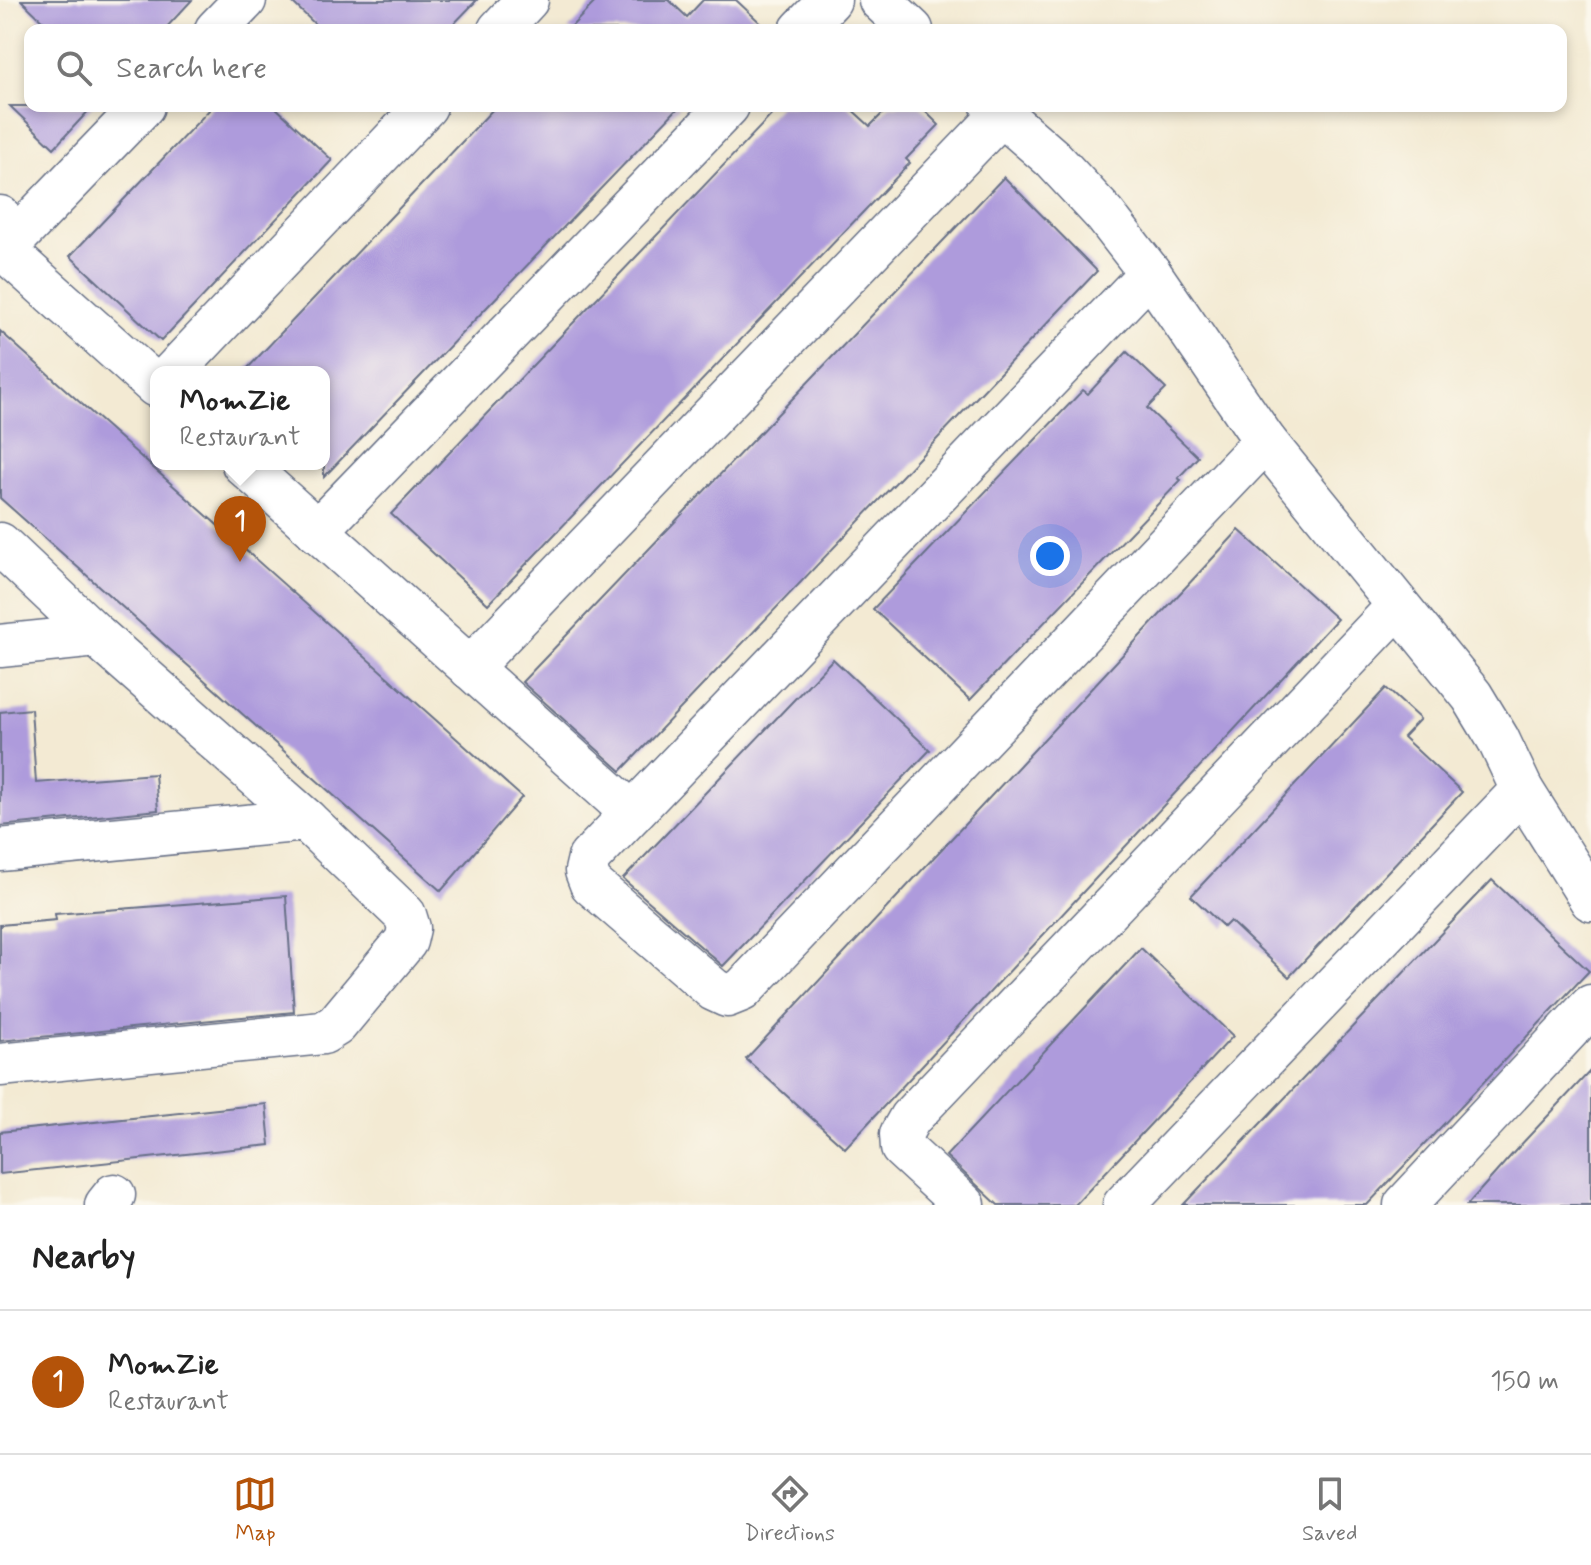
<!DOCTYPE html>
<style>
:root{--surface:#fff;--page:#f6f6f6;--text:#222;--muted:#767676;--line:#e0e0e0;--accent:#b45309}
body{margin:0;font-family:Mynerve,sans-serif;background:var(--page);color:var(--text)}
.you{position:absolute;left:1050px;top:556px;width:28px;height:28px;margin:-20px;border:6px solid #fff;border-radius:50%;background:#1a73e8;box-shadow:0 0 0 12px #1a73e833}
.badge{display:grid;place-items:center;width:52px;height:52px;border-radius:50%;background:var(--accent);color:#fff;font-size:26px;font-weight:700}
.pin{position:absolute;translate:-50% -66px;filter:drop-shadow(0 2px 4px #0008)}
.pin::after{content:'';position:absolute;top:42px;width:28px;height:24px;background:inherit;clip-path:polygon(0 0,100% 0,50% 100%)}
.popup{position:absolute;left:150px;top:366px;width:180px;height:104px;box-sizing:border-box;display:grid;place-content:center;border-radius:16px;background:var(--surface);filter:drop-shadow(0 2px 6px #0005);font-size:26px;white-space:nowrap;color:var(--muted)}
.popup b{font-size:30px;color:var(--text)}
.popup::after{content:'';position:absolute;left:50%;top:100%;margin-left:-16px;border:16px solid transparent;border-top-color:var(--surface)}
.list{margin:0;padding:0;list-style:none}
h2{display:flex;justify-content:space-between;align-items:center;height:104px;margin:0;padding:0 32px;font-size:34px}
h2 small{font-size:26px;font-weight:400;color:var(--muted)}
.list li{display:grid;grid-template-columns:52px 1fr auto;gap:24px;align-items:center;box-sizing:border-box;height:144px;padding:0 32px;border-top:2px solid var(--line)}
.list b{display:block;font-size:30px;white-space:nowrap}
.list p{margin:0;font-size:26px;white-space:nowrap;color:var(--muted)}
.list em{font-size:26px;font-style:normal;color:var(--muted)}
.icon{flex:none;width:44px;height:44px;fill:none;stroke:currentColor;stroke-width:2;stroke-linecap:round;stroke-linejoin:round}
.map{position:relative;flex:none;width:1591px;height:1205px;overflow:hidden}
.search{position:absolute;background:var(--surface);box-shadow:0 4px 12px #0003;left:24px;right:24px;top:24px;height:88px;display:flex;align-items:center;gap:20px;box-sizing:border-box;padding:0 28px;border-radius:16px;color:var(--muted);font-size:30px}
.sheet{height:248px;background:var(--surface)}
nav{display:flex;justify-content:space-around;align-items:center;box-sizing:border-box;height:112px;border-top:2px solid var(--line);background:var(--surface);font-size:22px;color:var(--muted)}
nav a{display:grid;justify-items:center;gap:4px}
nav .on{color:var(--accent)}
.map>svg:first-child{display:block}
.building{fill:#ae9bdc}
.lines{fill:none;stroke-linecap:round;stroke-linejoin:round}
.minor-casing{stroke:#677087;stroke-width:45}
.minor{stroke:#fff;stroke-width:42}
</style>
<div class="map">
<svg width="1591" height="1205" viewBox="0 0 1591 1205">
<rect width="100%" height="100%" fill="#fbf7ec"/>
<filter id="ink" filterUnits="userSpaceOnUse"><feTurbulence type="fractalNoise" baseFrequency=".0125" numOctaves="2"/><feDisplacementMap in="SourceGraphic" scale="16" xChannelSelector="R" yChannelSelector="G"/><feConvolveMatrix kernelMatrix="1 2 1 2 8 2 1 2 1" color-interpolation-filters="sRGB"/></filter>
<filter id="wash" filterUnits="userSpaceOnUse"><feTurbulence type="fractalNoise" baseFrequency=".006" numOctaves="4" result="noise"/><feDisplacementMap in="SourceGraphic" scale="32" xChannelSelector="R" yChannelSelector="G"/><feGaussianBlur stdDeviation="1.8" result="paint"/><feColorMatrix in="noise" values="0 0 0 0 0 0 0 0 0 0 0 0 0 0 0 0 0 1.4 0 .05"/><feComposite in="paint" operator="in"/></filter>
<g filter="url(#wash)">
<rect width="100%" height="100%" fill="#f3ead3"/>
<g id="blocks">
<g class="building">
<polygon points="21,0 192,0 164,30 52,30"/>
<polygon points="290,0 477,0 448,30 321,30"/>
<polygon points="597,0 669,0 687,17 703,0 736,0 768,30 568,30"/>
<polygon points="10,106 93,106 54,148"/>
<polygon points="213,106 274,106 332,160 161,341 70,256"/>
<polygon points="496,106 680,106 324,477 324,372 244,372"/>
<polygon points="780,106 848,106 870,126 890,106 920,106 939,125 906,159 910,163 488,604 391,514"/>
<polygon points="1004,177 1097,271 621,771 522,682"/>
<polygon points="0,331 522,797 441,891 0,498"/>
<polygon points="1127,352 1166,389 1147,408 1198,457 1178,478 1181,480 970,700 873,609 1083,390 1088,394"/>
<polygon points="1239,530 1337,619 845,1148 746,1059"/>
<polygon points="833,659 930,750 723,966 623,879"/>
<polygon points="1386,688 1420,719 1403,737 1462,792 1289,977 1230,921 1224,927 1191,896"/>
<polygon points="31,709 36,783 155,774 158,810 0,826 0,712"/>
<polygon points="1492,880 1589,971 1367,1205 1183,1205"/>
<polygon points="286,896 294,1012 0,1041 0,925 56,920 55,914"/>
<polygon points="1141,948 1233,1036 1075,1205 998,1205 946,1156"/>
<polygon points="1591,1070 1591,1205 1467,1205 1516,1150"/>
<polygon points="266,1104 270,1145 0,1174 0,1132"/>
</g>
</g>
</g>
<g filter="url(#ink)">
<use href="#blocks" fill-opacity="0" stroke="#677087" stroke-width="2"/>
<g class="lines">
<g class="minor-casing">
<g id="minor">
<polyline points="880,0 912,30"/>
<polyline points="216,30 245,0"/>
<polyline points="499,30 527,0"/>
<polyline points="801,30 830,0"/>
<polyline points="992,106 1053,159 1105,215 1150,273 1265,441 1472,696 1498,739 1522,790 1591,900"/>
<polyline points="0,217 4,250 156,386"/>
<polyline points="4,250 143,106"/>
<polyline points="1150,273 589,858 586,871 591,884 714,990 727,996 742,990 1265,441"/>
<polyline points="173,372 426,106"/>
<polyline points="243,464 632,813"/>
<polyline points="317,531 728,106"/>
<polyline points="0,544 97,636 306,820 405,915 409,928 406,941 336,1025 323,1033 0,1065"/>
<polyline points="0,646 97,636"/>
<polyline points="470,668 1001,115"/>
<polyline points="0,850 306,820"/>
<polyline points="106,1205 114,1195"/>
<polyline points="964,1205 902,1148 901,1134 910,1118 1397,607"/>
<polyline points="1124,1205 1522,790"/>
<polyline points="1405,1205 1591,1006"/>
</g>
</g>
<use href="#minor" class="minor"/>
</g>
</g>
</svg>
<div class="you"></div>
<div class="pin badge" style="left:240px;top:562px">1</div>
<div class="popup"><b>MomZie</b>Restaurant</div>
<div class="search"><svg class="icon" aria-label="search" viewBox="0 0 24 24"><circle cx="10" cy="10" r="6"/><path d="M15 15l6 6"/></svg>Search here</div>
</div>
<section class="sheet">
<h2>Nearby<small></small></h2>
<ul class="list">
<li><span class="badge">1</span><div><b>MomZie</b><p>Restaurant</p></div><em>150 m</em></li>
</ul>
</section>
<nav>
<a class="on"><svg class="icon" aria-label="map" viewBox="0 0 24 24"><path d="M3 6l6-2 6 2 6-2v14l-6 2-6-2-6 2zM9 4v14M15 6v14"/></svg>Map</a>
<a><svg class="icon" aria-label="directions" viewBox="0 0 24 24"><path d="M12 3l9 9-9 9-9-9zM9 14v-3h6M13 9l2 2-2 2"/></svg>Directions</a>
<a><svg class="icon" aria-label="saved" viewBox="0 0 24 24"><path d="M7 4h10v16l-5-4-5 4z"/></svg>Saved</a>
</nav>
